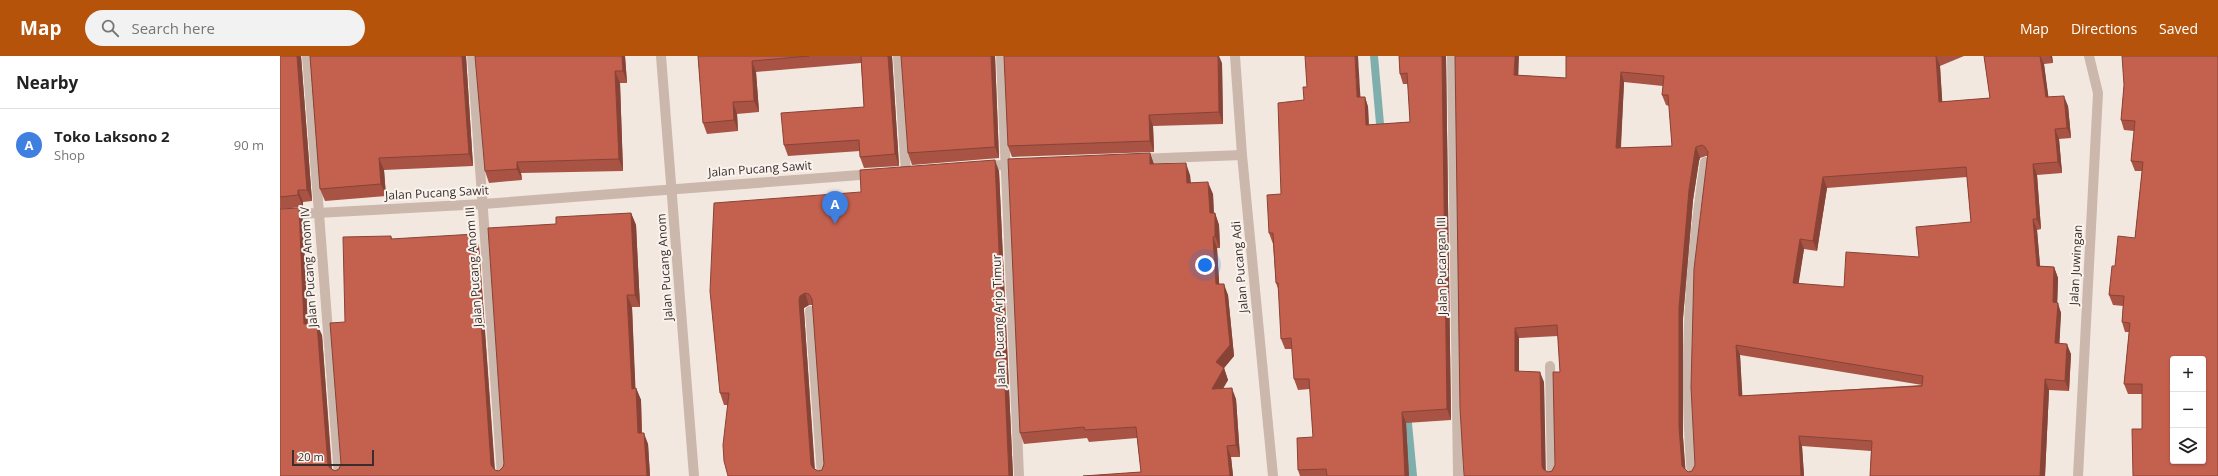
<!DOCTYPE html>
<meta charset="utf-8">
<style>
:root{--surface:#fff;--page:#f2f2f2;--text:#222;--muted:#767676;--line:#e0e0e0;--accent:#b45309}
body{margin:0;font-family:"Open Sans",sans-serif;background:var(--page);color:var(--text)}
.controls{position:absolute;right:12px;bottom:12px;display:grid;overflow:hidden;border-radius:4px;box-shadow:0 1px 3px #0004}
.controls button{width:36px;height:36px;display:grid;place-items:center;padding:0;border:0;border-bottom:1px solid var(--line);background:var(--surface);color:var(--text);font:20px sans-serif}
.scale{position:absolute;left:12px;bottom:10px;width:82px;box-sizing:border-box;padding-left:4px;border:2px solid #392e2b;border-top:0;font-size:11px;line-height:14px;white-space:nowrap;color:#392e2b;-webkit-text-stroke:3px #faf3ed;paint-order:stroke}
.you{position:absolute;left:925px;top:209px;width:14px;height:14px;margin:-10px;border:3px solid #fff;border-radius:50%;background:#1a73e8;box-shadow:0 0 0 6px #1a73e833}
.badge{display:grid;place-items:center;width:26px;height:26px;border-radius:50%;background:var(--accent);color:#fff;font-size:13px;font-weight:700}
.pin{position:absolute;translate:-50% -33px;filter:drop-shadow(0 1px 2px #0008)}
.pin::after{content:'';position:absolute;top:21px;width:14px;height:12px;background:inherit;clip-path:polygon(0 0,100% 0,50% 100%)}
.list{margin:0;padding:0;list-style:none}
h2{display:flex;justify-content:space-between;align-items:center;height:52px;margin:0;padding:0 16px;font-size:17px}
h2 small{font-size:13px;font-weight:400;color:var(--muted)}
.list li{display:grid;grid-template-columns:26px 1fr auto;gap:12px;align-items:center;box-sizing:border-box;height:72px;padding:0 16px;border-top:1px solid var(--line)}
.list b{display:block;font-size:15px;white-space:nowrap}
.list p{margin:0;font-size:13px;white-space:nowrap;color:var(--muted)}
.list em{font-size:13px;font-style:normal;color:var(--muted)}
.icon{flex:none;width:22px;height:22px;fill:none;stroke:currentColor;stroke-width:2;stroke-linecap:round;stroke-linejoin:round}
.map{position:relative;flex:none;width:1938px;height:420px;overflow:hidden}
header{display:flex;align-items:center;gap:24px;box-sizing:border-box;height:56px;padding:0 20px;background:var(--accent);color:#fff}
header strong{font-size:19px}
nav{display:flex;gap:22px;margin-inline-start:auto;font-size:14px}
.search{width:280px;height:36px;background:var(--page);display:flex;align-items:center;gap:10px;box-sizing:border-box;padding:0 14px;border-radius:22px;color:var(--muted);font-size:15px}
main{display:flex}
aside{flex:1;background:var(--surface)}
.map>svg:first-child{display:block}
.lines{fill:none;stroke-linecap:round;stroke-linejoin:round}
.stream{stroke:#7fafad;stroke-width:8}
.minor{stroke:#cbb7ac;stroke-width:10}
.tertiary{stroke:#cbb7ac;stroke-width:10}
.wall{fill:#a85343;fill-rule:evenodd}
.shaded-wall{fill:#884337}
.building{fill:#c3604e;stroke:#884337;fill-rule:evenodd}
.labels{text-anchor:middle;stroke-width:4;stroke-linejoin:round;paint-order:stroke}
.street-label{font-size:12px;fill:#392e2b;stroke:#faf3ed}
</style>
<header>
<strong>Map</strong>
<div class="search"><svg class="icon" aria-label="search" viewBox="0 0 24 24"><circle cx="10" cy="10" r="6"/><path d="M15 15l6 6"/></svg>Search here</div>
<nav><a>Map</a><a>Directions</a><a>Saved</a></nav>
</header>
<main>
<aside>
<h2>Nearby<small></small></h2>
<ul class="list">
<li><span class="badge" style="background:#3f7fe0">A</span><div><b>Toko Laksono 2</b><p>Shop</p></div><em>90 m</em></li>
</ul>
</aside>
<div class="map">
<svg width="1938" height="420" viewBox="0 0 1938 420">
<rect width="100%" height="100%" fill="#f3e8e0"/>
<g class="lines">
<g class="stream">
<polyline points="1094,0 1101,79"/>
<polyline points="1127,357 1133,420"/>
</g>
<g class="minor">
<polyline points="27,0 59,420"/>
<polyline points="192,0 222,420"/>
<polyline points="618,0 626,116"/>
<polyline points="721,0 739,420"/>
<polyline points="955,0 962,99 993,420"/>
<polyline points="1172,0 1178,420"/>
<polyline points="858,103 962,99"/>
<polyline points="705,110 741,108"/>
<polyline points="0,159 203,148 593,118"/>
<polyline points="530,255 542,420"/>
<polyline points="1270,310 1272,420"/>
<path d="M 1412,420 C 1403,315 1409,210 1425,106"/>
</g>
<g class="tertiary">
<polyline points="381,0 414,420"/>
<polyline points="1798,420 1818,37 1809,0"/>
</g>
</g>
<g class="wall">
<polygon points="0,0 21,0 32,145 23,146 23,151 0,153"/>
<polygon points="30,0 186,0 193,110 104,114 106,140 45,145 40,133"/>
<polygon points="345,0 347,27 340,27 343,115 241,117 242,124 209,127 205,115"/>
<polygon points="418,0 612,0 619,110 584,112 580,101 580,95 508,100 504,89 584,51 581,7 476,16 479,56 457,58 458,75 427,78 423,67"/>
<polygon points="715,0 719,102 632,109 628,97"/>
<polygon points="1119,0 1166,0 1171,364 1126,367 1129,420 1020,420 1018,414 1033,381 1030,333 1018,334 1014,323 1012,293 1005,293 1001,283 999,235 996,227 993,188 989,177 1001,138 1027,31 1080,41 1085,41 1088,51 1089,69 1130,66 1128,28 1123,28 1120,18"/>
<path d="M 1286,0 L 1684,0 L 1660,10 L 1662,46 L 1710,42 L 1704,0 L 1772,0 L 1773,7 L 1764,8 L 1768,41 L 1788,50 L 1791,82 L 1779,83 L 1782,117 L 1757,119 L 1761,173 L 1757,174 L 1760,210 L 1774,211 L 1778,222 L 1777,247 L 1781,257 L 1779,287 L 1791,298 L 1789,335 L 1769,334 L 1765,420 L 1590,420 L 1591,395 L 1522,390 L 1524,420 L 1184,420 L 1238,19 L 1286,22 ZM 1344,26 L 1383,30 L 1382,39 L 1386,49 L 1389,50 L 1392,90 L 1341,92 ZM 1426,100 L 1427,100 L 1415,409 L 1412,415 L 1408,416 L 1405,413 L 1403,381 L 1403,262 L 1413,144 L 1419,105 L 1420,102 ZM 1687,121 L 1691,166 L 1639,201 L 1564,231 L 1518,228 L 1524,193 L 1537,195 L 1547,132 ZM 1278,280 L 1280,316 L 1275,409 L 1272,415 L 1268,416 L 1265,415 L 1264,326 L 1239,315 L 1239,282 ZM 1460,299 L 1642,329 L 1462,340 Z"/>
<polygon points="1938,0 1862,373 1862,338 1848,338 1844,328 1849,276 1845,276 1842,266 1843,250 1833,249 1829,239 1835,210 1855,182 1862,115 1855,115 1851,105 1854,75 1844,74 1841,64 1844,29"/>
<polygon points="942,7 943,68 873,70 874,96 732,101 728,90"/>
<polygon points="870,97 874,108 910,119 911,127 933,138 934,157 935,157 939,169 940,192 937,192 939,228 948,239 954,300 944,312 948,324 943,332 956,343 960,401 951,401 953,420 803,420 861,416 857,382 809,386 807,382 744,388 740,377"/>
<path d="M 719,115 L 733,420 L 448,420 L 448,349 L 444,349 L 440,337 L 581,136 ZM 529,249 L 533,249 L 544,408 L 542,414 L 538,415 L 535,414 L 524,255 L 524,252 Z"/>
<polygon points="351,157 356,169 360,251 352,251 355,332 356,332 361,344 362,377 368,388 370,420 0,420 23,164 28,268 42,279 52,413 55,415 59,413 61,408 65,266 111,180 112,183 199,190 215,414 219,415 223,411 276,168"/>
</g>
<g class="shaded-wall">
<polygon points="17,0 21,0 32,145 27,134"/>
<polygon points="182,0 186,0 193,110 189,98"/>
<polygon points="342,0 345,0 347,27 343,15"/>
<polygon points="608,0 612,0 619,110 615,98"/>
<polygon points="711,0 715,0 719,102 715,91"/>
<polygon points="938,0 939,0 942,7 943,68 939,56"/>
<polygon points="1075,0 1078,0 1081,51 1077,41"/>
<polygon points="1162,0 1166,0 1171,364 1167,353"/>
<polygon points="1235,0 1239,0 1238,30 1234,19"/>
<polygon points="1656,0 1660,10 1663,56 1659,46"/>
<polygon points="1760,0 1764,8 1770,52 1766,41"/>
<polygon points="1770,0 1772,0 1773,7"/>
<polygon points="472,5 476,16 479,56 474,45"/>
<polygon points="335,15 340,27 343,115 339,103"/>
<polygon points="1341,16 1344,26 1340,103 1336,92"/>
<polygon points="1784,40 1788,50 1791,82 1787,72"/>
<polygon points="1085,41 1088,51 1089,80 1086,69"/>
<polygon points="453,46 457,58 458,75 454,64"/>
<polygon points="869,59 873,70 874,96 870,85"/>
<polygon points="1775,73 1779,83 1782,117 1778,106"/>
<polygon points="1416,91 1420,102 1419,105 1413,144 1403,262 1403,381 1406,420 1402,410 1399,371 1399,252 1409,134 1415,95"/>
<polygon points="870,97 874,109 870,108"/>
<polygon points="99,102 104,114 106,140 101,128"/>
<polygon points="715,104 719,115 733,420 729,420"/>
<polygon points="237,106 241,117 242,124 237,113"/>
<polygon points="906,107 910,119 911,138 907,127"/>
<polygon points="1753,108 1757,119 1761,173 1757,163"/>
<polygon points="1543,121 1547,132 1537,195 1533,185"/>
<polygon points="928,126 933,138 934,169 930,157"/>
<polygon points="18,134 23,146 23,151 18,139"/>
<polygon points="19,152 23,164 28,280 24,268"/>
<polygon points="351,157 356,169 360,251 355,239"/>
<polygon points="935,157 939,169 940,192 935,180"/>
<polygon points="1753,163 1757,174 1761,221 1757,210"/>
<polygon points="195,178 199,190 215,420 211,409"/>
<polygon points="933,181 937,192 940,240 936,228"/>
<polygon points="1520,183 1524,193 1517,238 1513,227"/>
<polygon points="1774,211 1778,222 1777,257 1773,246"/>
<polygon points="944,228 948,239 954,300 944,312 948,324 936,345 932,333 936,306"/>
<polygon points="525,237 529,249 524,252 524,255 535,420 531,409 519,244 520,240"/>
<polygon points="347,239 352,251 356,344 352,333"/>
<polygon points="1778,247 1781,257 1779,297 1775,287"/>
<polygon points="37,268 42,279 52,420 48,409"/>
<polygon points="1235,272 1239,282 1239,326 1235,315"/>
<polygon points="1787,288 1791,298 1789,335 1785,325"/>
<polygon points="1456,289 1460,299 1463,350 1459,340"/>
<polygon points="1260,316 1264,326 1266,420 1262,410"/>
<polygon points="1765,323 1769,334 1765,420 1760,420"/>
<polygon points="356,332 361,344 362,389 358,377"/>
<polygon points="952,332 956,343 960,401 956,389"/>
<polygon points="1122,356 1126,367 1129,420 1125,420"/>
<polygon points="364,377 368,388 370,420 367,420"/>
<polygon points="1519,380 1522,390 1524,420 1521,420"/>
<polygon points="947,390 951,401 953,420 950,420"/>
</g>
<g class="building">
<polygon points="0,0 17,0 27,134 18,134 18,139 0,141"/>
<polygon points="30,0 182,0 189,98 99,102 101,128 40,133"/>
<polygon points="195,0 342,0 343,15 335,15 339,103 237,106 237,113 205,115"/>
<polygon points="418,0 529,0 472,5 474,45 453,46 454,64 423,67"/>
<polygon points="581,0 608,0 615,98 580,101 579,84 504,89 501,57 584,51"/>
<polygon points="621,0 711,0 715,91 628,97"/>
<polygon points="724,0 938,0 939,56 869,59 870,85 728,90"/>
<polygon points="1025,0 1075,0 1077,41 1085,41 1086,69 1130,66 1127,17 1120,18 1119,0 1162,0 1167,353 1122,356 1125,420 1047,420 1046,413 1018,414 1017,382 1033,381 1029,323 1014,323 1011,282 1001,283 998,227 996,227 993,177 989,177 987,139 1001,138 998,47 1024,44 1023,31 1027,31"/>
<path d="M 1175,0 L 1235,0 L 1234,19 L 1286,22 L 1286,0 L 1656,0 L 1659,46 L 1710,42 L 1704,0 L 1760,0 L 1766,41 L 1784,40 L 1787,72 L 1775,73 L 1778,106 L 1753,108 L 1757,163 L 1753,163 L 1757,210 L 1774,211 L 1773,246 L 1778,247 L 1775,287 L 1787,288 L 1785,325 L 1765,323 L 1760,420 L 1590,420 L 1592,385 L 1519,380 L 1521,420 L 1184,420 L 1180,352 ZM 1341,16 L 1384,20 L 1382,39 L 1388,39 L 1392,90 L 1336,92 ZM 1422,89 L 1425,91 L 1428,96 L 1414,213 L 1411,331 L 1415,409 L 1412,415 L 1408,416 L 1402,410 L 1399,371 L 1399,252 L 1409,134 L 1415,95 L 1416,91 ZM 1686,111 L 1691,166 L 1636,171 L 1639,201 L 1566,196 L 1564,231 L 1513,227 L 1520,183 L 1533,185 L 1543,121 ZM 1277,269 L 1280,316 L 1273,316 L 1275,409 L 1272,415 L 1268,416 L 1263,413 L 1262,410 L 1260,316 L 1235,315 L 1235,272 ZM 1456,289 L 1643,320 L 1642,330 L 1459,340 Z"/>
<path d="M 1842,0 L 1938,0 L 1938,420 L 1853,420 L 1852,373 L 1862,373 L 1862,328 L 1844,328 L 1850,267 L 1842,266 L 1844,240 L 1829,239 L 1832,210 L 1835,210 L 1838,180 L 1855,182 L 1863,106 L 1851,105 L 1855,65 L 1841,64 L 1844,29 ZM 1893,303 L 1923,303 L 1923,405 L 1893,405 Z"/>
<polygon points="870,97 870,108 906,107 907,127 928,126 930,157 935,157 935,180 933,181 936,228 944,228 950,289 936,306 944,312 932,333 952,332 956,389 947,390 950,420 803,420 861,416 856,371 805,374 804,371 740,377 728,103"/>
<path d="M 715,104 L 729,420 L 448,420 L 444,405 L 443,389 L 449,337 L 440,337 L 430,235 L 434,147 L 581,136 L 580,114 ZM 525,237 L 529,238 L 532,243 L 544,408 L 542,414 L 538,415 L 533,412 L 531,409 L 519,244 L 520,240 Z"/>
<polygon points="19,152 24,268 37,268 48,409 50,412 55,415 59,413 61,408 50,267 65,266 63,181 111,180 111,183 195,178 211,409 215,414 219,415 223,411 224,408 208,172 276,168 276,161 351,157 355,239 347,239 352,333 356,332 358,377 364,377 367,420 0,420 0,153"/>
</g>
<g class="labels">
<g class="street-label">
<text transform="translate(480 113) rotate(-4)" y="4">Jalan Pucang Sawit</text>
<text transform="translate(157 137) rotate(-3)" y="4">Jalan Pucang Sawit</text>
<text transform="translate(1796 209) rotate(-87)" y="4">Jalan Juwingan</text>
<text transform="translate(1162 210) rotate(-91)" y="4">Jalan Pucangan III</text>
<text transform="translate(29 211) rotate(-94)" y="4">Jalan Pucang Anom IV</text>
<text transform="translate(194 211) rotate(-94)" y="4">Jalan Pucang Anom III</text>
<text transform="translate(385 211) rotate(-94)" y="4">Jalan Pucang Anom</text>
<text transform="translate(960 211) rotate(-95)" y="4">Jalan Pucang Adi</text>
<text transform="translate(719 265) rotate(-92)" y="4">Jalan Pucang Arjo Timur</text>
</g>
</g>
</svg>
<div class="controls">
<button>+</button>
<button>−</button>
<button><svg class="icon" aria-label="layers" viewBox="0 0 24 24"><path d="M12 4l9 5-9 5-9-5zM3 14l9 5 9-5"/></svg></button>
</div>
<div class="scale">20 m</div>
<div class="you"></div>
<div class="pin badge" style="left:555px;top:168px;background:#3f7fe0">A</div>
</div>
</main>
